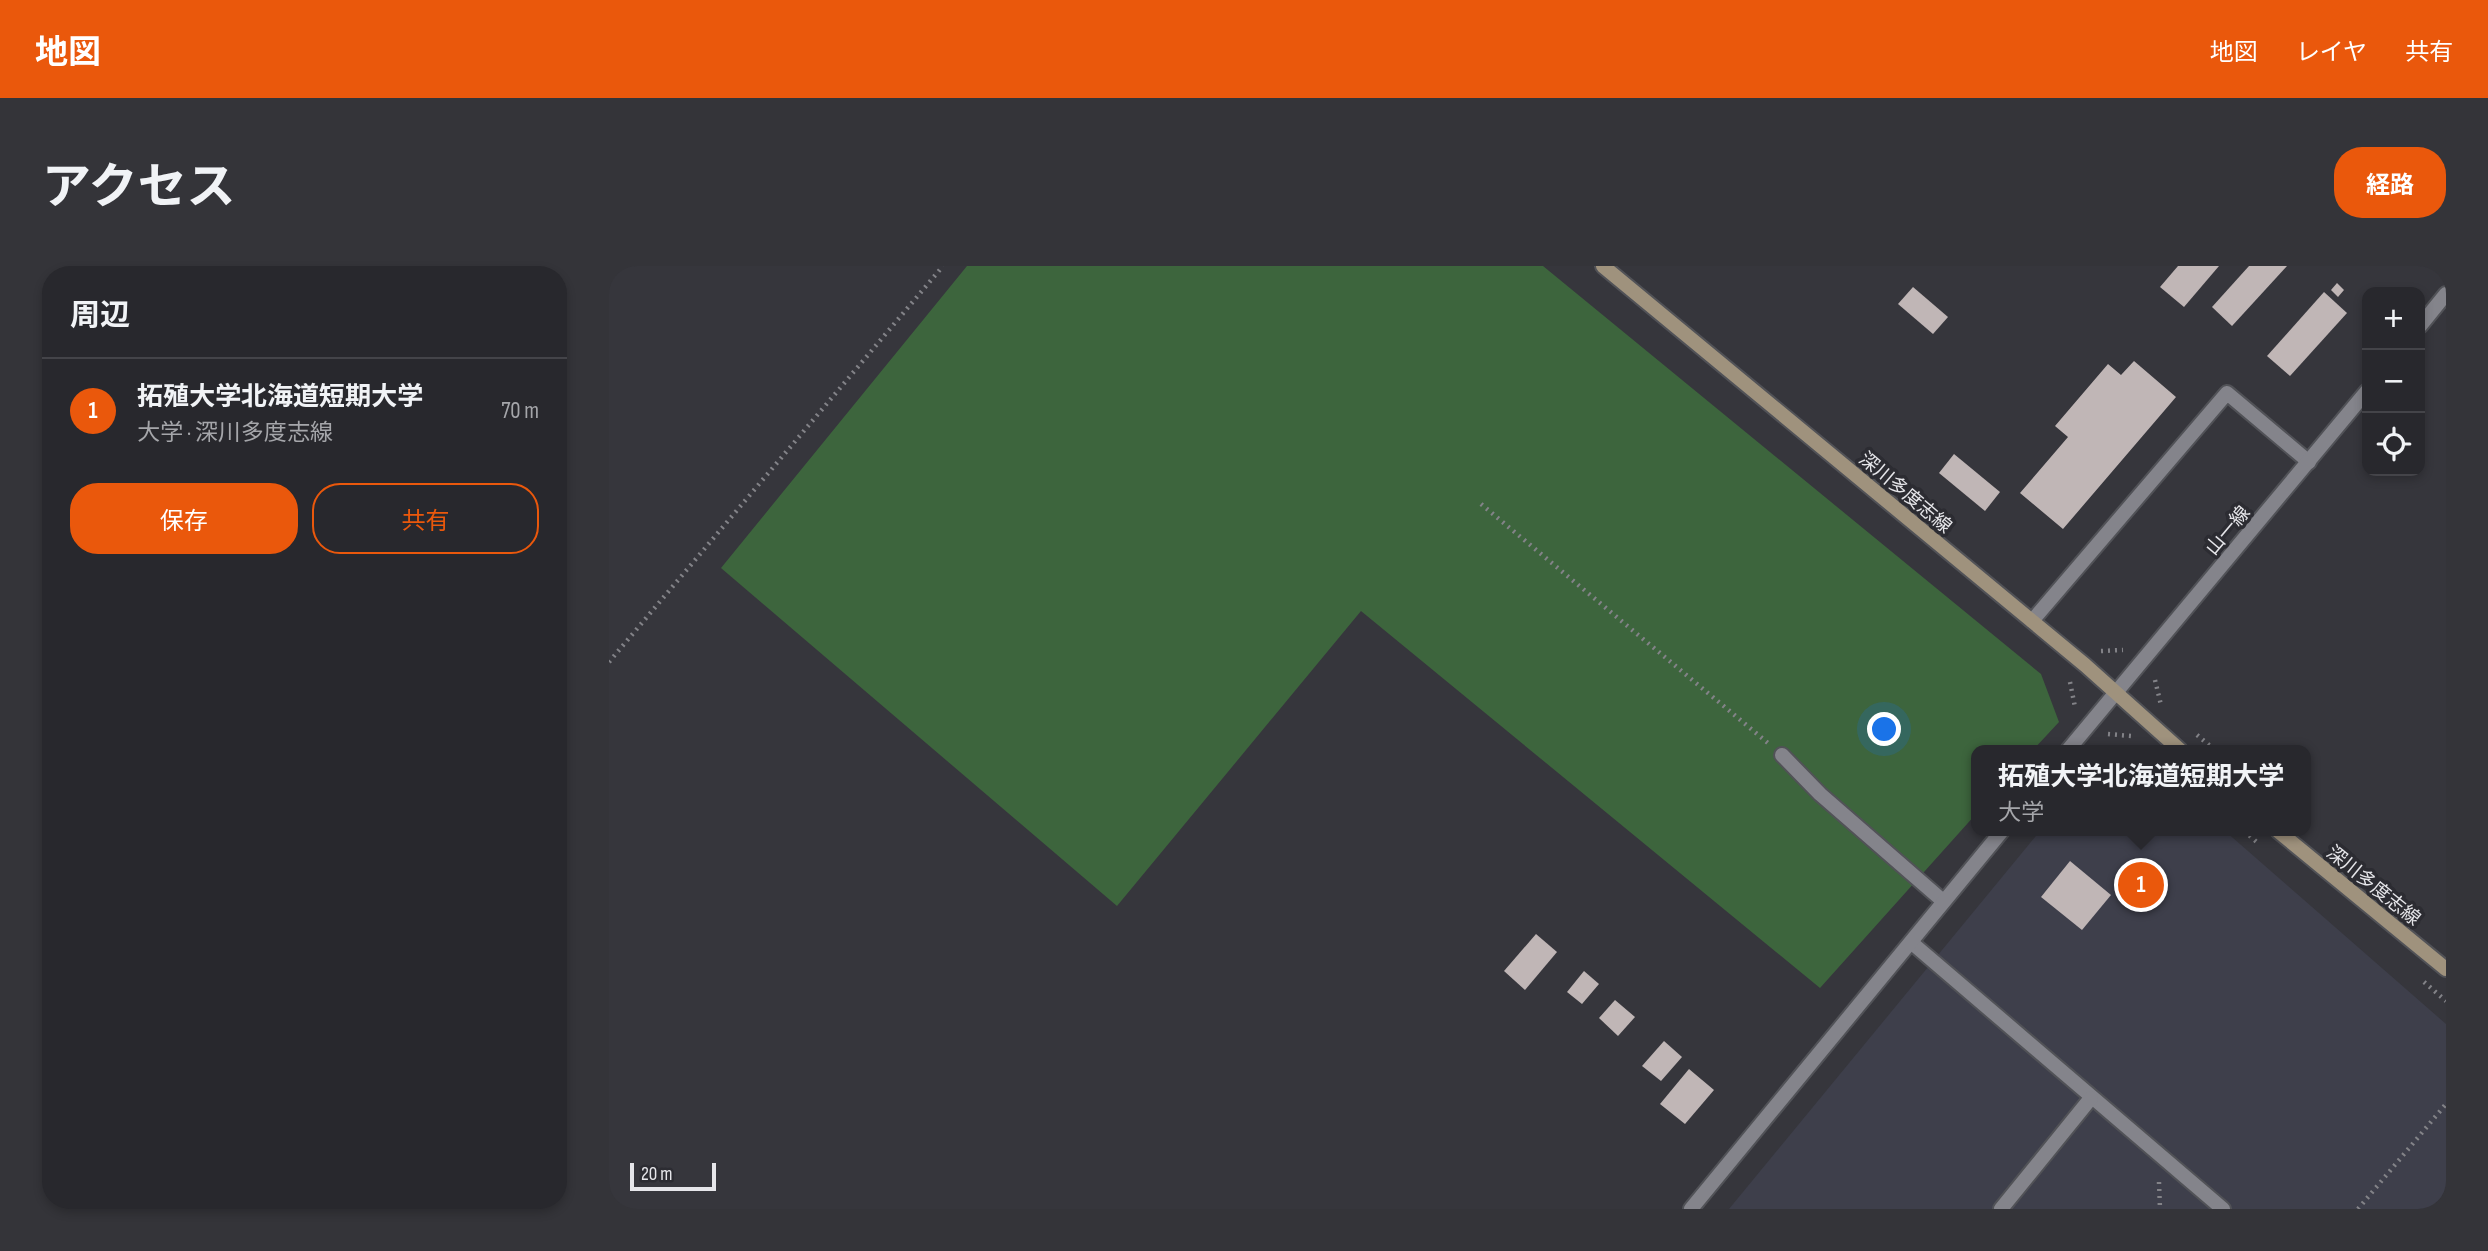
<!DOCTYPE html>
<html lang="ja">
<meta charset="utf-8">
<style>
:root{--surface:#28282d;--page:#343439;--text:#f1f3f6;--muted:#a5a6aa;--line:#444449;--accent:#ea580c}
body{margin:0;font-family:"Sofia Sans Condensed","Noto Sans JP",sans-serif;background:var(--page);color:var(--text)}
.controls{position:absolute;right:21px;top:21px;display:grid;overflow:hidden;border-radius:14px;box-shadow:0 4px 10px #0003}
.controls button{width:63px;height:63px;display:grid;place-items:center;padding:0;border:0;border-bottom:2px solid var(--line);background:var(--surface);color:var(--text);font:35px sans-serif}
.scale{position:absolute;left:21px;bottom:18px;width:86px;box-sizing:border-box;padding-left:7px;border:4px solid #e6e6ea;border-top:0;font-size:19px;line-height:24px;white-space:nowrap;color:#e6e6ea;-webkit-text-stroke:5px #2c2c32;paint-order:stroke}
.you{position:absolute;left:1276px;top:464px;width:24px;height:24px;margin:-18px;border:5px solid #fff;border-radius:50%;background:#1a73e8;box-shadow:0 0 0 10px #1a73e833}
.badge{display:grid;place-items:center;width:46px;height:46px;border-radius:50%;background:var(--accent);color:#fff;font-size:23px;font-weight:700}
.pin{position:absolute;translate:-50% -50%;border:4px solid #fff;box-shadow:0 2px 7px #0006}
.popup{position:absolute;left:1362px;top:479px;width:340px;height:91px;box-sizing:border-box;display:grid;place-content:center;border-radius:14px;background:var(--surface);filter:drop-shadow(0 2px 5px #0005);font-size:23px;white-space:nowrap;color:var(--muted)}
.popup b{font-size:26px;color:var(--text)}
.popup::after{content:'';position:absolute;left:50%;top:100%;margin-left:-14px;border:14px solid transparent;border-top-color:var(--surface)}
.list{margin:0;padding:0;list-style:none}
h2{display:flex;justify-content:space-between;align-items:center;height:91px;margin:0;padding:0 28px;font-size:30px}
h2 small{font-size:23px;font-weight:400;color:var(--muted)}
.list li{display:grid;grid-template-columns:46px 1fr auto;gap:21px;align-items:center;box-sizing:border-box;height:105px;padding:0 28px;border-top:2px solid var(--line)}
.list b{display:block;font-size:26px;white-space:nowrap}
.list p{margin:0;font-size:23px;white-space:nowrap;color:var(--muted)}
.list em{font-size:23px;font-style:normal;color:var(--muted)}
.actions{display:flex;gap:14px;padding:21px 28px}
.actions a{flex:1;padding:16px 0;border:2px solid var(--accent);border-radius:28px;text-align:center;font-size:24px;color:var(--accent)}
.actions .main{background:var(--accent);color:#fff}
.icon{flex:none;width:38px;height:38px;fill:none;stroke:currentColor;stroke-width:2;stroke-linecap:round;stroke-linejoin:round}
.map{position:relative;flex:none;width:1837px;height:943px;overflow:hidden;border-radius:28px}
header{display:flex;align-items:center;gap:42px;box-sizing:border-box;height:98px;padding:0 35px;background:var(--accent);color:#fff}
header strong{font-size:33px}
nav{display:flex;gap:38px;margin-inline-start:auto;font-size:24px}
.intro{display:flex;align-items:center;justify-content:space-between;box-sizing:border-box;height:168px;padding:0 42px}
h1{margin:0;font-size:49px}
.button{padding:18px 32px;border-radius:28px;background:var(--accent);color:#fff;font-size:24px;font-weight:700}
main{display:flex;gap:42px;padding:0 42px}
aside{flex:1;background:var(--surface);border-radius:28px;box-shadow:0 4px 10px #0003}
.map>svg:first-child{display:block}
.built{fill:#3e3f4b}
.green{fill:#3d653d}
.building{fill:#c0b6b6}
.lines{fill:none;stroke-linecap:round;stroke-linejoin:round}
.service-casing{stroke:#515257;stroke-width:18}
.tertiary-casing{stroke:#515257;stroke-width:18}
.secondary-casing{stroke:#515257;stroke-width:18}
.path{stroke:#838388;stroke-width:4.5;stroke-dasharray:2 5;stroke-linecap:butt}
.service{stroke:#84848b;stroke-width:14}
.tertiary{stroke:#84848b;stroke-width:14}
.secondary{stroke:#9f927d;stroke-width:14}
.labels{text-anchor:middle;stroke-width:7;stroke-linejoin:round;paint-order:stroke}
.street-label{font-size:19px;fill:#e6e6ea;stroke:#2c2c32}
</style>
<header>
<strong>地図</strong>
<nav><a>地図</a><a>レイヤ</a><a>共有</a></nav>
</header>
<div class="intro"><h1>アクセス</h1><a class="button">経路</a></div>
<main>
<aside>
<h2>周辺<small></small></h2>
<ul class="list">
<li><span class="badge">1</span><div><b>拓殖大学北海道短期大学</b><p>大学 · 深川多度志線</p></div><em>70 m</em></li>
</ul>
<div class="actions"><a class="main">保存</a><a>共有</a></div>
</aside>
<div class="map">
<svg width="1837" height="943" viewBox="0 0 1837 943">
<rect width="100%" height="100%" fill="#36363c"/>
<polygon class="built" points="1431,565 1616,565 1837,758 1837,943 1120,943"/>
<polygon class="green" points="358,0 934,0 1432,408 1450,456 1424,484 1368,484 1367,548 1211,722 752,345 508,640 112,302"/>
<g class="building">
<polygon points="1569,0 1610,0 1575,41 1551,21"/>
<polygon points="1640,0 1678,0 1623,60 1603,41"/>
<polygon points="1728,17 1735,24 1729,31 1722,24"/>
<polygon points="1304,21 1339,51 1324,68 1289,38"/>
<polygon points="1715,26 1738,47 1681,110 1658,90"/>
<polygon points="1525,95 1567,131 1454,263 1411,227 1459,171 1446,160 1499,98 1512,109"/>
<polygon points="1345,188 1391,226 1376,245 1330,207"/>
<polygon points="1461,595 1502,629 1473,664 1432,631"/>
<polygon points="927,668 948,686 916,724 895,705"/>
<polygon points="975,705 990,718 973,738 958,726"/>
<polygon points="1006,734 1026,751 1009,770 990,752"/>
<polygon points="1055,775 1073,791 1052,815 1033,800"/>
<polygon points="1080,803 1105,824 1076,858 1051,838"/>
</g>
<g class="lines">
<g class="service-casing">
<g id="service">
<polyline points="1423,355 1618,127 1700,196"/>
<polyline points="1173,489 1211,528 1334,635"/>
<polyline points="1303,677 1614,943"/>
<polyline points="1392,943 1482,832"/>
</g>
</g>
<g class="tertiary-casing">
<g id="tertiary">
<polyline points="1811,60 1837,28"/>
<polyline points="1459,484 1758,125"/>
<polyline points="1082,943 1393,565"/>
</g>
</g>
<g class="secondary-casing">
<g id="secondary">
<polyline points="994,0 1476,399 1571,484"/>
<polyline points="1669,565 1837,703"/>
</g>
</g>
<g class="path">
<polyline points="872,238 1159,477"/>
<polyline points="1492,385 1514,384"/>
<polyline points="0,396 334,0"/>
<polyline points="1546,414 1552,439"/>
<polyline points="1461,416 1466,441"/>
<polyline points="1499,468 1522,470"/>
<polyline points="1588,469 1606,484"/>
<polyline points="1635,565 1650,578"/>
<polyline points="1815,716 1837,735"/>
<polyline points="1550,916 1551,943"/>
<polyline points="1749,943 1837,838"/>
</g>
<use href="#service" class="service"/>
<use href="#tertiary" class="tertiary"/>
<use href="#secondary" class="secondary"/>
</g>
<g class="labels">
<g class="street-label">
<text transform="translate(1297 226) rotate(40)" y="7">深川多度志線</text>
<text transform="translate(1618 264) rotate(-50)" y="7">山一線</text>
<text transform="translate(1765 619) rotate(39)" y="7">深川多度志線</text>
</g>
</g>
</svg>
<div class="controls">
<button>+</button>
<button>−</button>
<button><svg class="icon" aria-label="locate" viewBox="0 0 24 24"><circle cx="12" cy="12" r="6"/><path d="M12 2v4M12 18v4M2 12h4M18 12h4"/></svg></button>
</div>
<div class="scale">20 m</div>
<div class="you"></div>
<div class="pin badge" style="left:1532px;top:619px">1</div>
<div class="popup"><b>拓殖大学北海道短期大学</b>大学</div>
</div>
</main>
